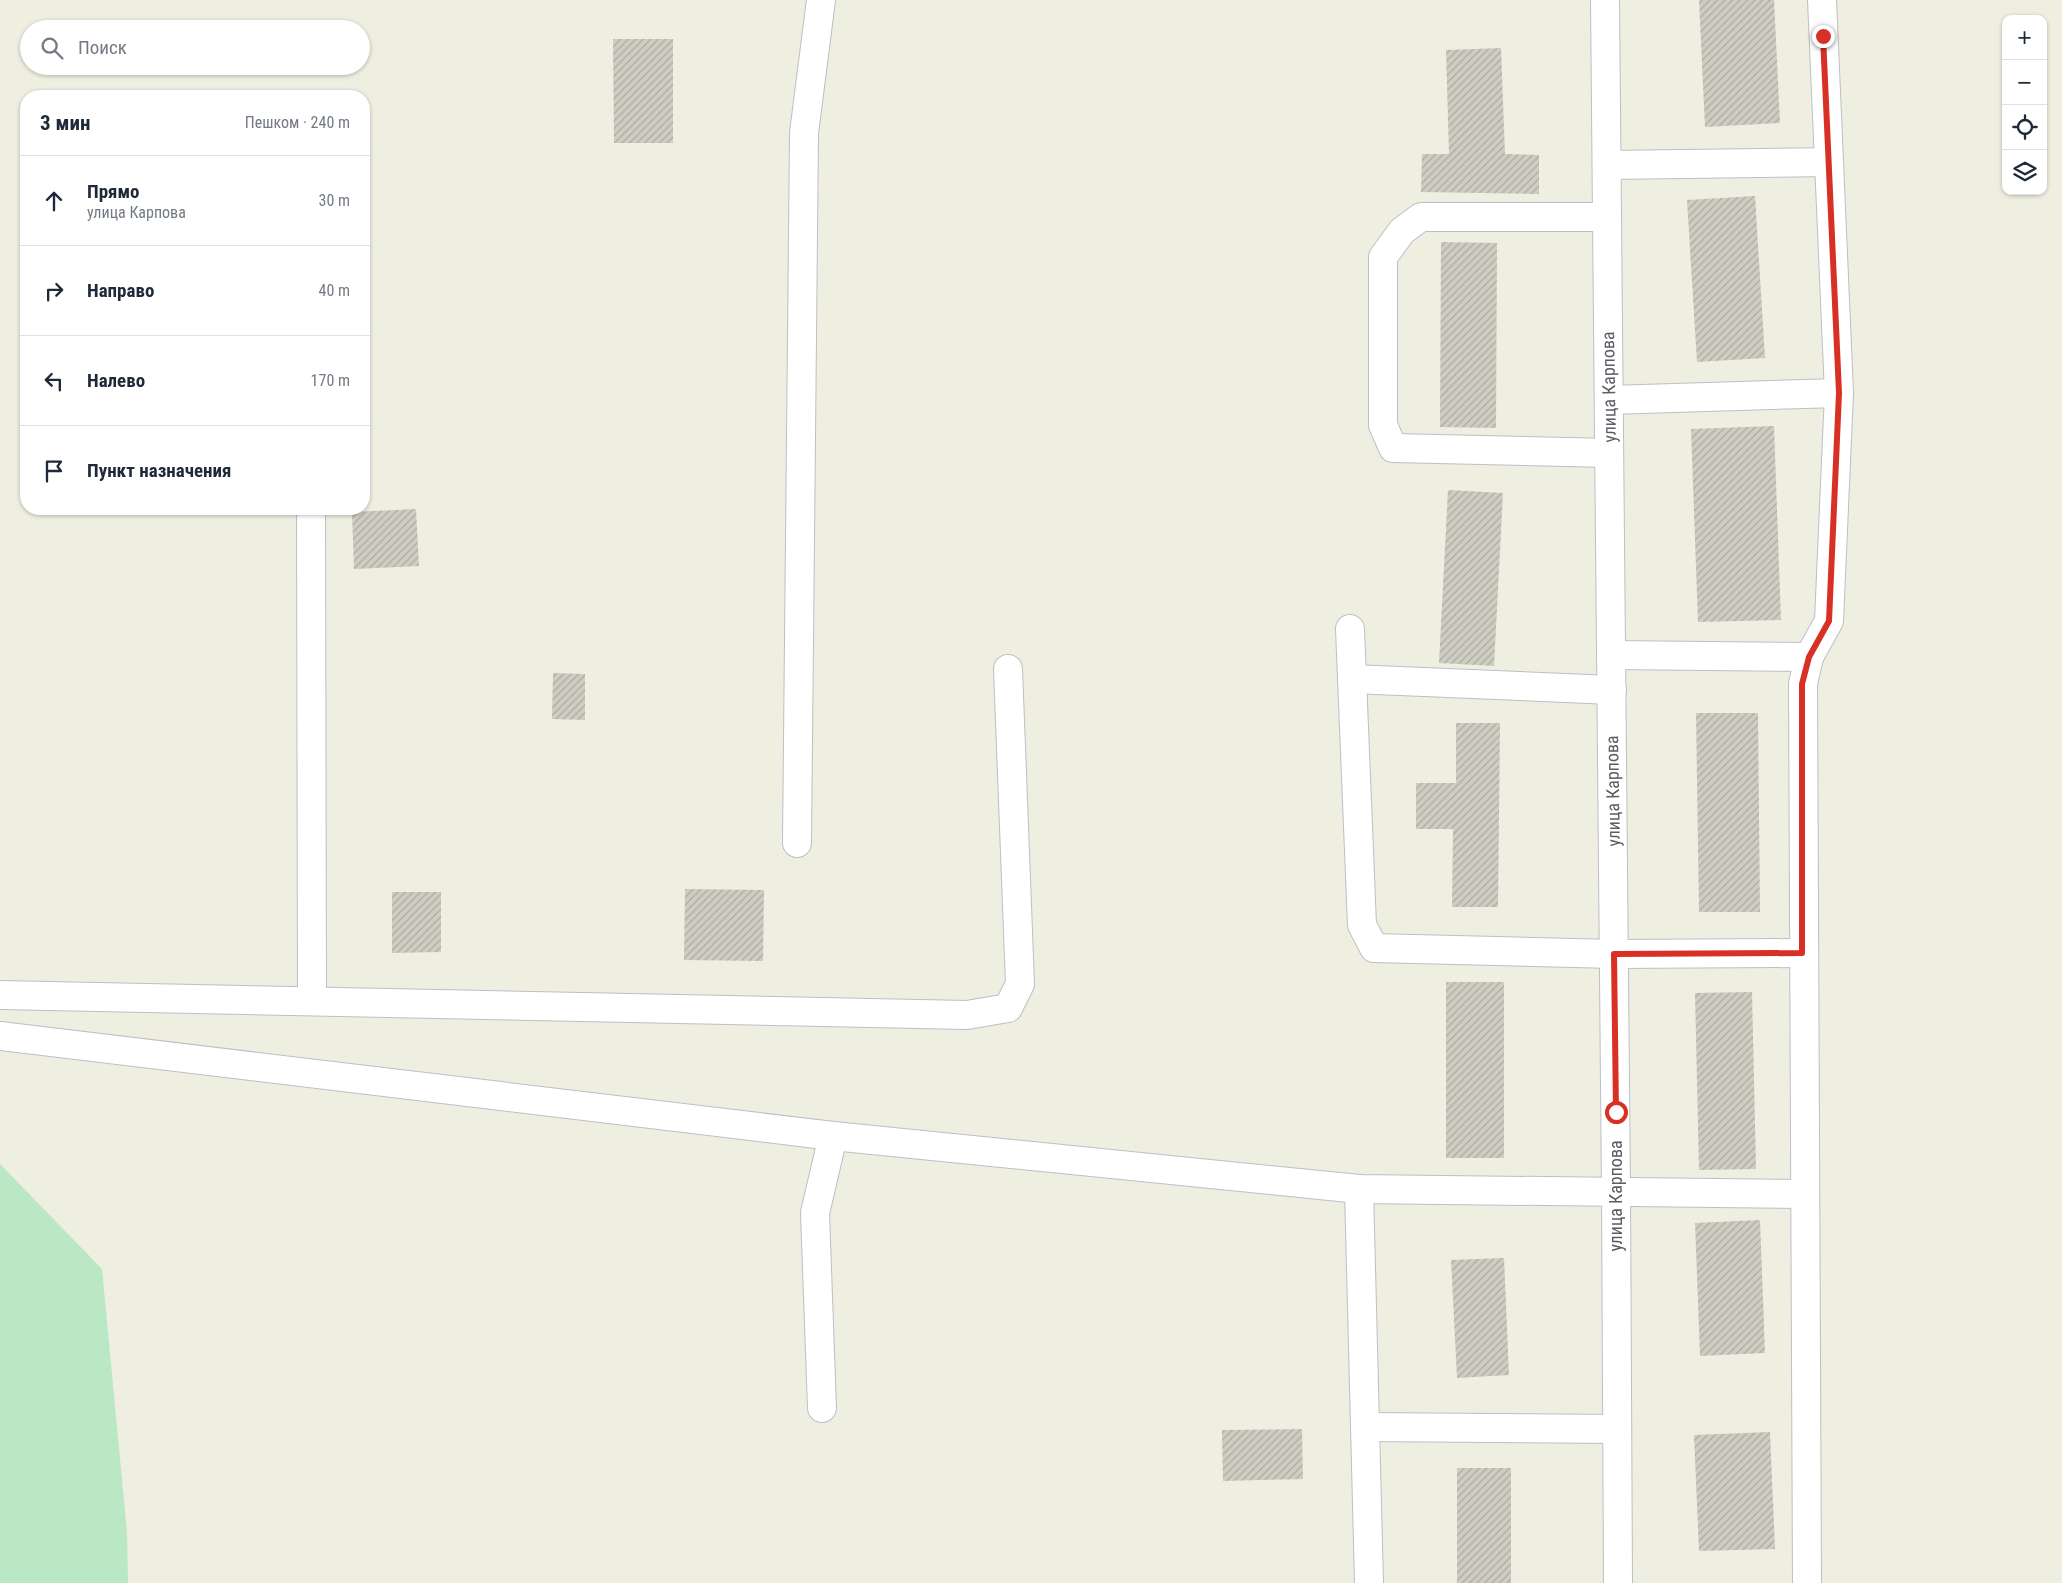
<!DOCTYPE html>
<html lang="ru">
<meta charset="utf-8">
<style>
:root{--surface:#fff;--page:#f6f6f7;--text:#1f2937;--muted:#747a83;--line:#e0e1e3}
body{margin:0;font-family:"Roboto Condensed",sans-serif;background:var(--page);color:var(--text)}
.controls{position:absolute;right:15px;top:15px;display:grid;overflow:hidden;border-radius:10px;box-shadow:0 1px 4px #0004}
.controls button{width:45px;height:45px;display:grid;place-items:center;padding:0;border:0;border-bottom:1px solid var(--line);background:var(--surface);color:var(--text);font:25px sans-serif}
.stop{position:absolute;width:15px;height:15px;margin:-11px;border:4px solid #d93025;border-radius:50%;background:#fff}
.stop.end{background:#d93025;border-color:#fff;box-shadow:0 1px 5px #0008}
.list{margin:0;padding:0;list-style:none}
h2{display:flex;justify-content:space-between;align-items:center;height:65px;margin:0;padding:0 20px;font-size:21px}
h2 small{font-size:16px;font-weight:400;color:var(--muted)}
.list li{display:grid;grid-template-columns:32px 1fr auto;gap:15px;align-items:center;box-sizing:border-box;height:90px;padding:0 20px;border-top:1px solid var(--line)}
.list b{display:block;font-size:19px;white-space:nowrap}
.list p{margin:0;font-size:16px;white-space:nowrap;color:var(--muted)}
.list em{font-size:16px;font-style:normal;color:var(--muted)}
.icon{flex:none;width:28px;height:28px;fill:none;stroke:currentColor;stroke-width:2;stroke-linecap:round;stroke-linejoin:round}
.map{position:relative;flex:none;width:2062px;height:1583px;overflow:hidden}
.search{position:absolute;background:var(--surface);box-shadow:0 1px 4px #0004;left:20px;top:20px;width:350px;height:55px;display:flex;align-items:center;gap:12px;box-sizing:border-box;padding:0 18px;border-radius:28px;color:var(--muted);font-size:19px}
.panel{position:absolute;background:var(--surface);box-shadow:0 1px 4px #0004;left:20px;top:90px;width:350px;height:425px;border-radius:20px}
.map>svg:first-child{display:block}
.green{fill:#bae8c4}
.building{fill:url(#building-hatch)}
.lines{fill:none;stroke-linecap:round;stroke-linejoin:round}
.minor-casing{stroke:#bebfc6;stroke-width:30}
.minor{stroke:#fff;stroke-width:28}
.route{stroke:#d93025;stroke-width:6}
.labels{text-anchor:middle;stroke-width:5;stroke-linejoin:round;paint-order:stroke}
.street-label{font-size:18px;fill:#595c63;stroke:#fff}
</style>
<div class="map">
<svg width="2062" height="1583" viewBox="0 0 2062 1583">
<defs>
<pattern id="building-hatch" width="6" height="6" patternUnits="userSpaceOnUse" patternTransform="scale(1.25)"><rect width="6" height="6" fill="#cecdc2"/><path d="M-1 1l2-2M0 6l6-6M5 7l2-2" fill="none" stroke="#aaaaa1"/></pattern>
</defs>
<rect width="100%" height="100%" fill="#eeeee1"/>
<polygon class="green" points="0,1164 102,1269 127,1532 128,1583 0,1583"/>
<g class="building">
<polygon points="1699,0 1774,0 1780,123 1705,127"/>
<polygon points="613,39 673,39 673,143 614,143"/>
<polygon points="1501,48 1505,154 1539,155 1539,194 1421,192 1422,154 1449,154 1446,50"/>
<polygon points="1755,196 1765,358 1697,362 1687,200"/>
<polygon points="1441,242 1497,243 1496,428 1440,427"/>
<polygon points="1774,426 1781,620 1698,622 1691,429"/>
<polygon points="1448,490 1503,493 1494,666 1439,663"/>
<polygon points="416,509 419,566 354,569 352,512"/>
<polygon points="553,673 585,674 585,720 552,719"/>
<polygon points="1696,713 1758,713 1760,912 1699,912"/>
<polygon points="1456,723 1500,723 1498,907 1452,907 1453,829 1416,829 1416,783 1456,783"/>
<polygon points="685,889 764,890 763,961 684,960"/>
<polygon points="392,892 441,892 441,952 392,953"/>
<rect x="1446" y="982" width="58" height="176"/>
<polygon points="1752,992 1756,1169 1699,1170 1695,993"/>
<polygon points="1760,1220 1765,1353 1700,1356 1695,1223"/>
<polygon points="1504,1258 1509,1375 1457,1378 1451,1260"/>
<polygon points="1302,1429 1303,1479 1223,1481 1222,1430"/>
<polygon points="1770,1432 1775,1549 1699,1551 1694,1435"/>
<rect x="1457" y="1468" width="54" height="115"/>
</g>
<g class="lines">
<g class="minor-casing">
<g id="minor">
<polyline points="1605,0 1616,1191 1618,1583"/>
<polyline points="1607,165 1829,162"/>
<polyline points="1607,217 1421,217 1402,231 1383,257 1383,425 1393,448 1609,453"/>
<polyline points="1609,400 1839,393"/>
<polyline points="311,509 312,1001"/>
<polyline points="1350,629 1362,925 1374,948 1614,954 1802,953"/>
<polyline points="1611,655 1809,657"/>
<polyline points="1352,679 1612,690"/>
<polyline points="797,843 804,133 821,0"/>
<polyline points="0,995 967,1015 1008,1008 1020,984 1008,669"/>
<polyline points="0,1036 833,1136 1359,1189 1804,1194"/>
<polyline points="1359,1189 1369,1583"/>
<polyline points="822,1408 815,1213 833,1136"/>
<polyline points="1365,1427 1617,1429"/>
<polyline points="1807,1583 1803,684 1809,657 1829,621 1839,393 1822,0"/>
</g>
</g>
<use href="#minor" class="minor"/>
</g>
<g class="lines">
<polyline class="route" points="1616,1112 1614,954 1802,953 1802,684 1809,657 1829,621 1839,393 1823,36"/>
</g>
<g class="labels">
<g class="street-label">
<text transform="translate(1609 387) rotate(-91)" y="6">улица Карпова</text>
<text transform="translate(1613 791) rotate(-91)" y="6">улица Карпова</text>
<text transform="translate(1616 1196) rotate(-90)" y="6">улица Карпова</text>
</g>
</g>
</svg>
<div class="controls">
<button>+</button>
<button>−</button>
<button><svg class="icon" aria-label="locate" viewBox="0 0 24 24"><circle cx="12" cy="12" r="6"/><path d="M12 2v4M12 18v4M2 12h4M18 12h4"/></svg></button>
<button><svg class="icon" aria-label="layers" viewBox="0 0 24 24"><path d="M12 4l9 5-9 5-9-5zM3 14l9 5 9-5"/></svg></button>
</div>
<div class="stop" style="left:1616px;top:1112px"></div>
<div class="stop end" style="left:1823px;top:36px"></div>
<div class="search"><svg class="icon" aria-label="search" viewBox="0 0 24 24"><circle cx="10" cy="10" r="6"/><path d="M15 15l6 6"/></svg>Поиск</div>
<section class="panel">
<h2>3 мин<small>Пешком · 240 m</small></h2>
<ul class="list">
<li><svg class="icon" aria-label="ahead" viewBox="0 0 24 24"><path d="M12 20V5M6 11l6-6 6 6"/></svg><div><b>Прямо</b><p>улица Карпова</p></div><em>30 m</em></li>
<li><svg class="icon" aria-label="right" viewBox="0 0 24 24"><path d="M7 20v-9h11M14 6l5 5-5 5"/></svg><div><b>Направо</b></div><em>40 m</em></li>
<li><svg class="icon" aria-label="left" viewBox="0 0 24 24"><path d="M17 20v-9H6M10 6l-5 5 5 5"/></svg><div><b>Налево</b></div><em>170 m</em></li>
<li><svg class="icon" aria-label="arrive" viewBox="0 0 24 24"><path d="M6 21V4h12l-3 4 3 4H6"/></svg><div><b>Пункт назначения</b></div></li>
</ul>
</section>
</div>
